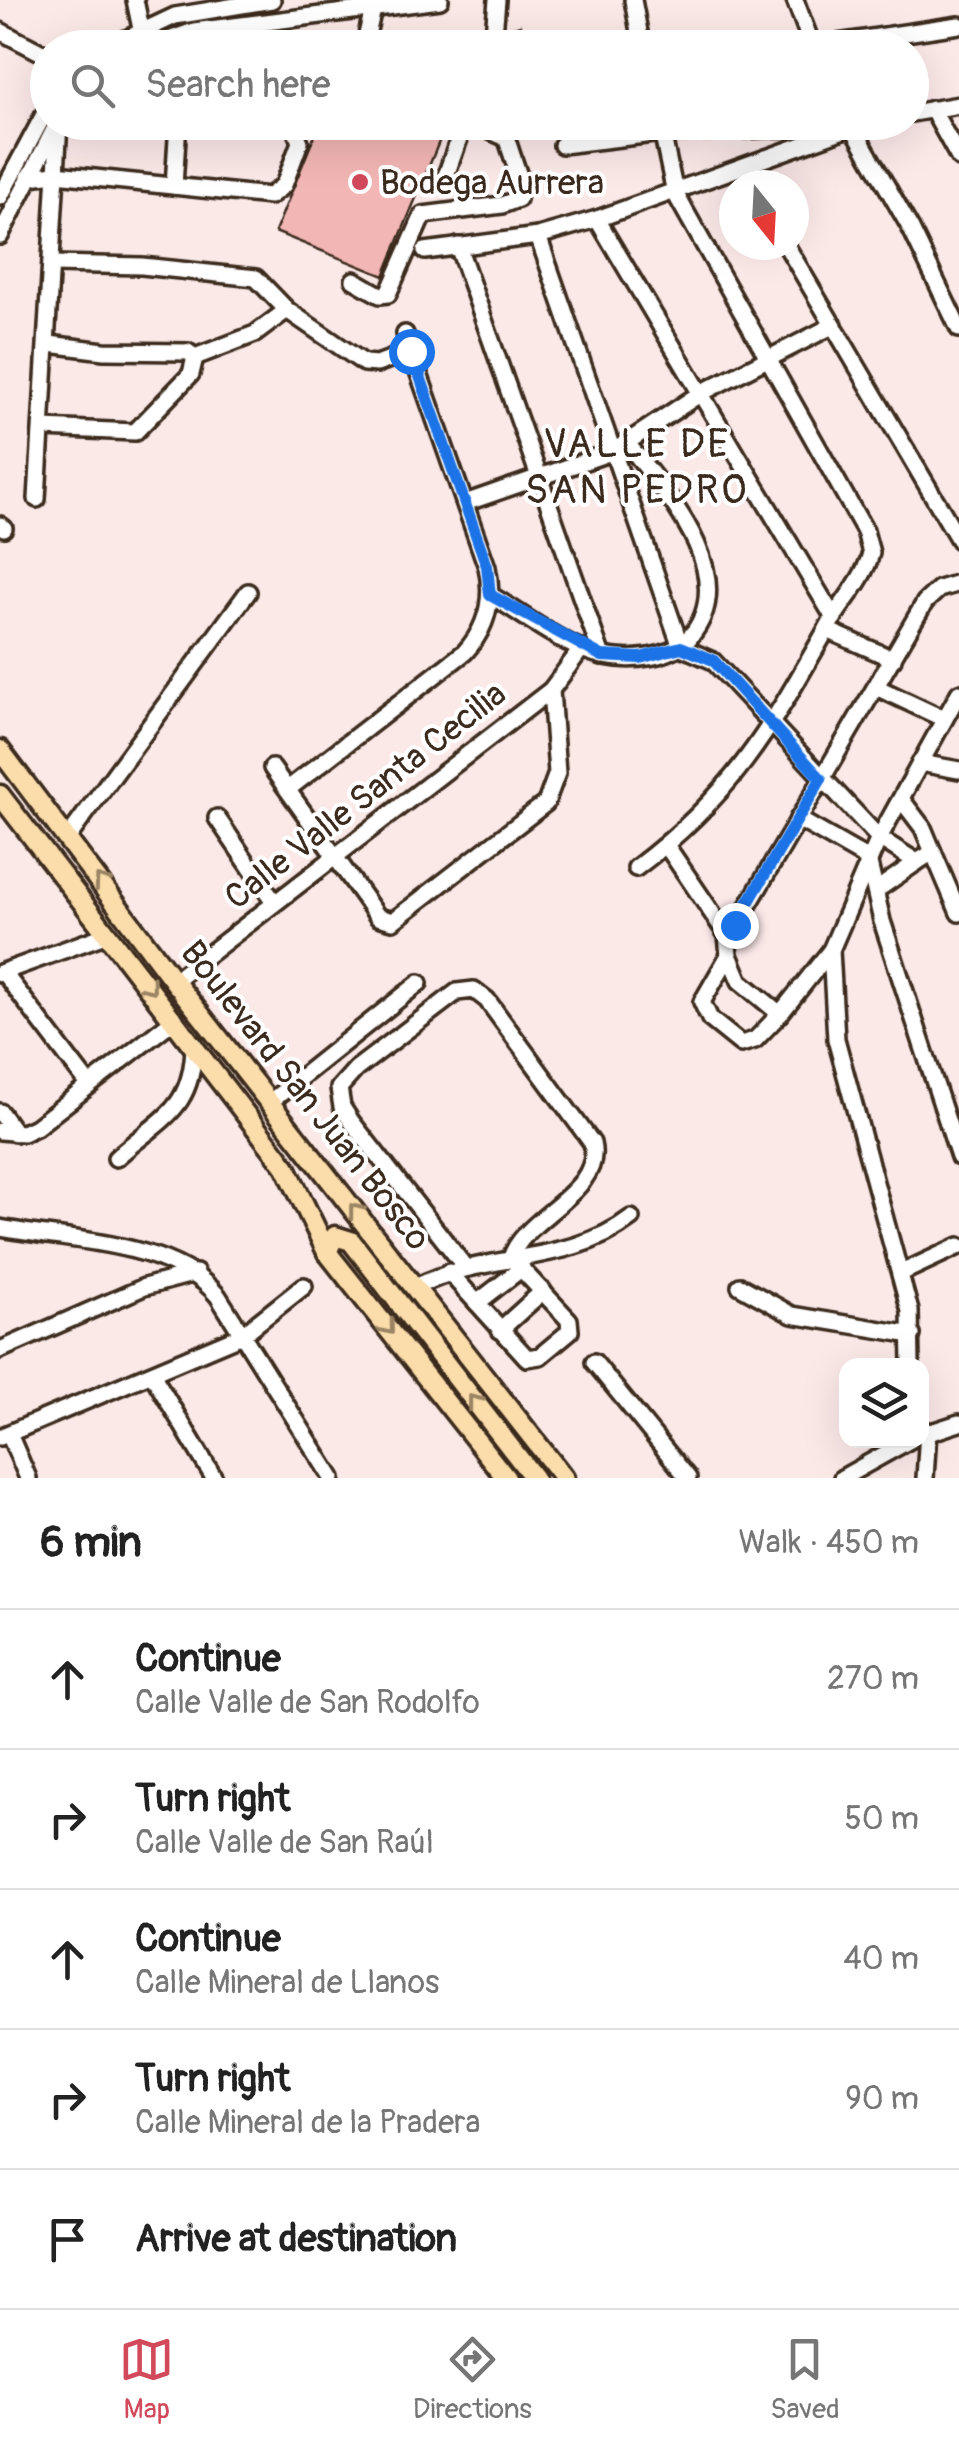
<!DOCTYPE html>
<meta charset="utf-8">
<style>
:root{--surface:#fff;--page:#f2f2f2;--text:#222;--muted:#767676;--line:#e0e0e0;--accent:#d1495b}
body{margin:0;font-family:Pangolin,sans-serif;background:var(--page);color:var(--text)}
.controls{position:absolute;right:30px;bottom:30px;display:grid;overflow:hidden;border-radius:20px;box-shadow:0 10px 40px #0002}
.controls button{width:90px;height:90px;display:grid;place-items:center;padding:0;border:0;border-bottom:2px solid var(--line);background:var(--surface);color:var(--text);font:50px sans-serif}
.compass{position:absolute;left:719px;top:170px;width:90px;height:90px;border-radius:50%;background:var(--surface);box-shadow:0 10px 40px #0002;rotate:162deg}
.stop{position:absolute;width:30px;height:30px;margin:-22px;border:8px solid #1a73e8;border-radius:50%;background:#fff}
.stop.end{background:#1a73e8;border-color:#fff;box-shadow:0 2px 10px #0008}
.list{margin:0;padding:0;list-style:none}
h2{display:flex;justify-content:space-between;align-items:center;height:130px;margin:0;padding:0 40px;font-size:42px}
h2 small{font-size:32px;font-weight:400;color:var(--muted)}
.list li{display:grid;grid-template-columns:65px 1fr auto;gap:30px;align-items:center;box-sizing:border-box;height:140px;padding:0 40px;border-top:2px solid var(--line)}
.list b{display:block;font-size:38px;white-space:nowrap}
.list p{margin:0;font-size:32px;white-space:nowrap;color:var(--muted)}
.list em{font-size:32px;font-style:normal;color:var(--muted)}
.icon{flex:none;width:55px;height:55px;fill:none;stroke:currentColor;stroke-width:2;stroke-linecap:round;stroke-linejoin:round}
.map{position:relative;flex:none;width:959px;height:1478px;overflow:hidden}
.search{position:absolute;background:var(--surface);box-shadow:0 10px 40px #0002;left:30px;right:30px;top:30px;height:110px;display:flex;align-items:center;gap:25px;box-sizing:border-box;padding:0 35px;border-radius:55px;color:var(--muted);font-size:38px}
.sheet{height:830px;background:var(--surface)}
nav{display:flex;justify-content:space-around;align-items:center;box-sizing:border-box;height:140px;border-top:2px solid var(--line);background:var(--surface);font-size:28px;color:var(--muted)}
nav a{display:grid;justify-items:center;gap:5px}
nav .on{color:var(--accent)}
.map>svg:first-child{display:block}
.building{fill:#f2b6b4;stroke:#3b2a1e;stroke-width:2.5}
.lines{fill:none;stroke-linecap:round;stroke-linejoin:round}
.minor-casing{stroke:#3b2a1e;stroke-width:22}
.major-casing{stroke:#3b2a1e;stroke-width:25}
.minor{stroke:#fff;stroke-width:15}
.major{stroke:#fbddab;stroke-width:18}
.oneway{stroke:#9b8464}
.route{stroke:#1a73e8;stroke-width:12}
.poi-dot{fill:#d1495b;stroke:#fff;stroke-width:4}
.labels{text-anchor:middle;stroke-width:8;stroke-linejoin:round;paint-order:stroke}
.poi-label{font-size:35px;fill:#3b2a1e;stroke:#fff;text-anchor:start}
.street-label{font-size:35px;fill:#3b2a1e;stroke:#fff}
.quarter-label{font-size:40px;letter-spacing:2.5px;fill:#3b2a1e;stroke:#fff}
</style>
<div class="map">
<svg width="959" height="1478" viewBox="0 0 959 1478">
<rect width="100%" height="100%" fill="#fbe9e8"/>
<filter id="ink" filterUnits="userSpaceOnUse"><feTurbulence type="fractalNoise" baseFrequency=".01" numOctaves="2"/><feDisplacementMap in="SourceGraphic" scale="20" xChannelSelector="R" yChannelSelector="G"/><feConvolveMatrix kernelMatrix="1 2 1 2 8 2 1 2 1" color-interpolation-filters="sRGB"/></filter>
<g filter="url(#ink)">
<g class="building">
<polygon points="520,25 527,48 509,48 510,28"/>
<polygon points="320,122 419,122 443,132 384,276 275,232"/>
</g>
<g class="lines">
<g class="minor-casing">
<g id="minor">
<polyline points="135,0 141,29"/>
<polyline points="633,0 642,48"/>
<polyline points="795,0 813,48"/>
<polyline points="0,31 48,56"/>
<polyline points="493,45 497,0"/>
<polyline points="107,48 175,16 272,0"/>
<polyline points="146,48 194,31 440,0"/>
<polyline points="364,48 375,0"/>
<polyline points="423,48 496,39"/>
<polyline points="804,48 959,25"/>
<polyline points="932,109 959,158"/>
<polyline points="912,113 959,105"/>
<polyline points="470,122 506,138"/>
<polyline points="850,122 911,229 959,329"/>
<polyline points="562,145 662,133 837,126"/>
<polyline points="29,177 56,174 270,196 284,185 300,142 292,122"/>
<polyline points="444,181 465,122"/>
<polyline points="174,186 178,122"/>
<polyline points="0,197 48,107"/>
<polyline points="597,219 834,618"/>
<polyline points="0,236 57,124"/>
<polyline points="538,236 681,647"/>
<polyline points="786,245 959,540"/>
<polyline points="458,246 602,656"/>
<polyline points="425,251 538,236 597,219 866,122"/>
<polyline points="53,264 142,266 256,278 287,310 364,363 377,364 411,351"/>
<polyline points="354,280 380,295 388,294 423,215 502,205 518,199 521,182 501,122"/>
<polyline points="49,344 104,351 188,352 195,357 255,334 287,310"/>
<polyline points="43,428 135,432 191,374 195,357"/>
<polyline points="37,499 59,122"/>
<polyline points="465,503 614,451 701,393 834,325"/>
<polyline points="0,525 4,528"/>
<path d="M 490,595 C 525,615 565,648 604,656 C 632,662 672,658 690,637 C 743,575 663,489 626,442"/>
<polyline points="827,630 893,659"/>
<polyline points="681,647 713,661 879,838 917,862 933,852 959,913"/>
<polyline points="876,687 944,719"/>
<polyline points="920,763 959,770"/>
<polyline points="272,768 378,917 393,921 546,803 557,773 551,690"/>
<path d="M 288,789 L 465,652 C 487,628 494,599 487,567 L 405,334"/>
<polyline points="901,799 923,828 933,852"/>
<polyline points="217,818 274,902"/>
<polyline points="798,819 868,859 882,921 959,1157"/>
<polyline points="69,836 248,592"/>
<polyline points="666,845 727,935 729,955 740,981 780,1014 831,950"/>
<path d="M 636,868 C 736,793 772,725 832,620 C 845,599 865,577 871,553 L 865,531 L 675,193 L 660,122"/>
<polyline points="878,889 917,862"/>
<polyline points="727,935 742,916 925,602 939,589 959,583"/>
<polyline points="729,955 702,1002 710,1019 741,1044 755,1040 780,1014"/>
<polyline points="3,972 89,1085"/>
<polyline points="0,973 108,934"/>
<polyline points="174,981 551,690 582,648"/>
<polyline points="270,1102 419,983"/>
<polyline points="0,1112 15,1133"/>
<polyline points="0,1131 23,1133 36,1127 175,1019"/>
<path d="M 116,1158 C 162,1117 193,1110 194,1044"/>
<path d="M 0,1228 C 68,1241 173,1241 218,1296 L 332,1478"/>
<path d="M 449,1272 L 527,1358 L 540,1356 L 570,1331 L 569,1320 L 511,1258 C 524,1216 604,1192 592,1143 L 487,1000 L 474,990 L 457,992 L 356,1069 L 339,1088 L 342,1107 L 351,1121 L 465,1267"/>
<polyline points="901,1273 959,1246"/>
<polyline points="740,1286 792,1315 912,1335"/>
<path d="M 416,1287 C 485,1251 569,1266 631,1218"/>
<polyline points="477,1303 522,1268"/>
<polyline points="500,1330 543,1291"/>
<polyline points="0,1350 144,1287 196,1273"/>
<polyline points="594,1362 688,1478"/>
<polyline points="911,1366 910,1311 836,1039 831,950 879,838 959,693"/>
<polyline points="152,1374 214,1478"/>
<polyline points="9,1434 28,1478"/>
<polyline points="922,1435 959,1423"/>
<polyline points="0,1437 242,1335 304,1286"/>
<polyline points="842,1478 910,1440"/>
<polyline points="925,1478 928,1431"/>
</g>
</g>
<g class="major-casing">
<g id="major">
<polyline points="0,750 174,981 564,1478"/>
<polyline points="0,795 286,1167 327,1252 506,1478"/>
<polyline points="327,1252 335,1236 351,1241 534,1478"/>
</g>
</g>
<use href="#minor" class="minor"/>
<use href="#major" class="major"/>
</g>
<defs><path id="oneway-chevron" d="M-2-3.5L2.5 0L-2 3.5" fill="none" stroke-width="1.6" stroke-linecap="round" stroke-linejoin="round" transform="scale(2.5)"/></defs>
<g class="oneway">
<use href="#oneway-chevron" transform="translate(101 881) rotate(-126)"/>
<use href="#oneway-chevron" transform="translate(150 987) rotate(51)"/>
<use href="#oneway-chevron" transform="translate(355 1210) rotate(-128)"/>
<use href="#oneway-chevron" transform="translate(388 1328) rotate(51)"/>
<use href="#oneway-chevron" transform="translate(474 1401) rotate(-128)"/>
</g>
</g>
<g class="lines" filter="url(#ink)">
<polyline class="route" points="411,351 487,566 490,595 602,656 640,658 681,647 713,660 821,779 735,925"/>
</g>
<circle class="poi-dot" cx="360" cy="182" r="10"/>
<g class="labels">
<g class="poi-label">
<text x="380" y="194">Bodega Aurrera</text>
</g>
<g class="street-label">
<text transform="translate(365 795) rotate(-38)" y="12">Calle Valle Santa Cecilia</text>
<text transform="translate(306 1095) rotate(52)" y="12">Boulevard San Juan Bosco</text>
</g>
<g class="quarter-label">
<text x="637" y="457">VALLE DE<tspan x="637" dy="46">SAN PEDRO</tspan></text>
</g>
</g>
</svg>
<div class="controls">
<button><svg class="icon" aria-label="layers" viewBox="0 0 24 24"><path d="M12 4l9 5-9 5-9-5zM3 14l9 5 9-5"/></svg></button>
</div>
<svg class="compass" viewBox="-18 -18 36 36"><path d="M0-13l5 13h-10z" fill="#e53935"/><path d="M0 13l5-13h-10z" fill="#767676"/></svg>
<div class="stop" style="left:411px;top:351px"></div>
<div class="stop end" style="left:735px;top:925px"></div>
<div class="search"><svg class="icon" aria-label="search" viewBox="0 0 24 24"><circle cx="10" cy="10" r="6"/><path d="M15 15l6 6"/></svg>Search here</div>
</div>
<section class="sheet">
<h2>6 min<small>Walk · 450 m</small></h2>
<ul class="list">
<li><svg class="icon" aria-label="ahead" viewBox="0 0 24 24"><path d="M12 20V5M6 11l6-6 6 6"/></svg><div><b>Continue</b><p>Calle Valle de San Rodolfo</p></div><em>270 m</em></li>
<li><svg class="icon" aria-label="right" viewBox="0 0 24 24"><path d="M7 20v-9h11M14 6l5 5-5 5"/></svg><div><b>Turn right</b><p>Calle Valle de San Raúl</p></div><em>50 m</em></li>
<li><svg class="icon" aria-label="ahead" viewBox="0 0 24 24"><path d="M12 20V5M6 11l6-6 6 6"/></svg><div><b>Continue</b><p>Calle Mineral de Llanos</p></div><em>40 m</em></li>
<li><svg class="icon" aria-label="right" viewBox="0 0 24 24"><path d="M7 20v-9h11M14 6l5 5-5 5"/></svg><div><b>Turn right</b><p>Calle Mineral de la Pradera</p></div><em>90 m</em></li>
<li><svg class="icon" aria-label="arrive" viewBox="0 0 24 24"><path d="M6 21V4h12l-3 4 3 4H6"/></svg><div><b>Arrive at destination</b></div></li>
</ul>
</section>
<nav>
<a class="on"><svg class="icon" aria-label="map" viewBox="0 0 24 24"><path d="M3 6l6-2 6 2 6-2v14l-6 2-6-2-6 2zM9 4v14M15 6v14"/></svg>Map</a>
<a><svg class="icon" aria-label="directions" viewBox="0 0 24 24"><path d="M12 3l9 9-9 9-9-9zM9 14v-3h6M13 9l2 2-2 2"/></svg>Directions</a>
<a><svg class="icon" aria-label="saved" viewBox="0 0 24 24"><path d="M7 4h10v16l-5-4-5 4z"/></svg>Saved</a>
</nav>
